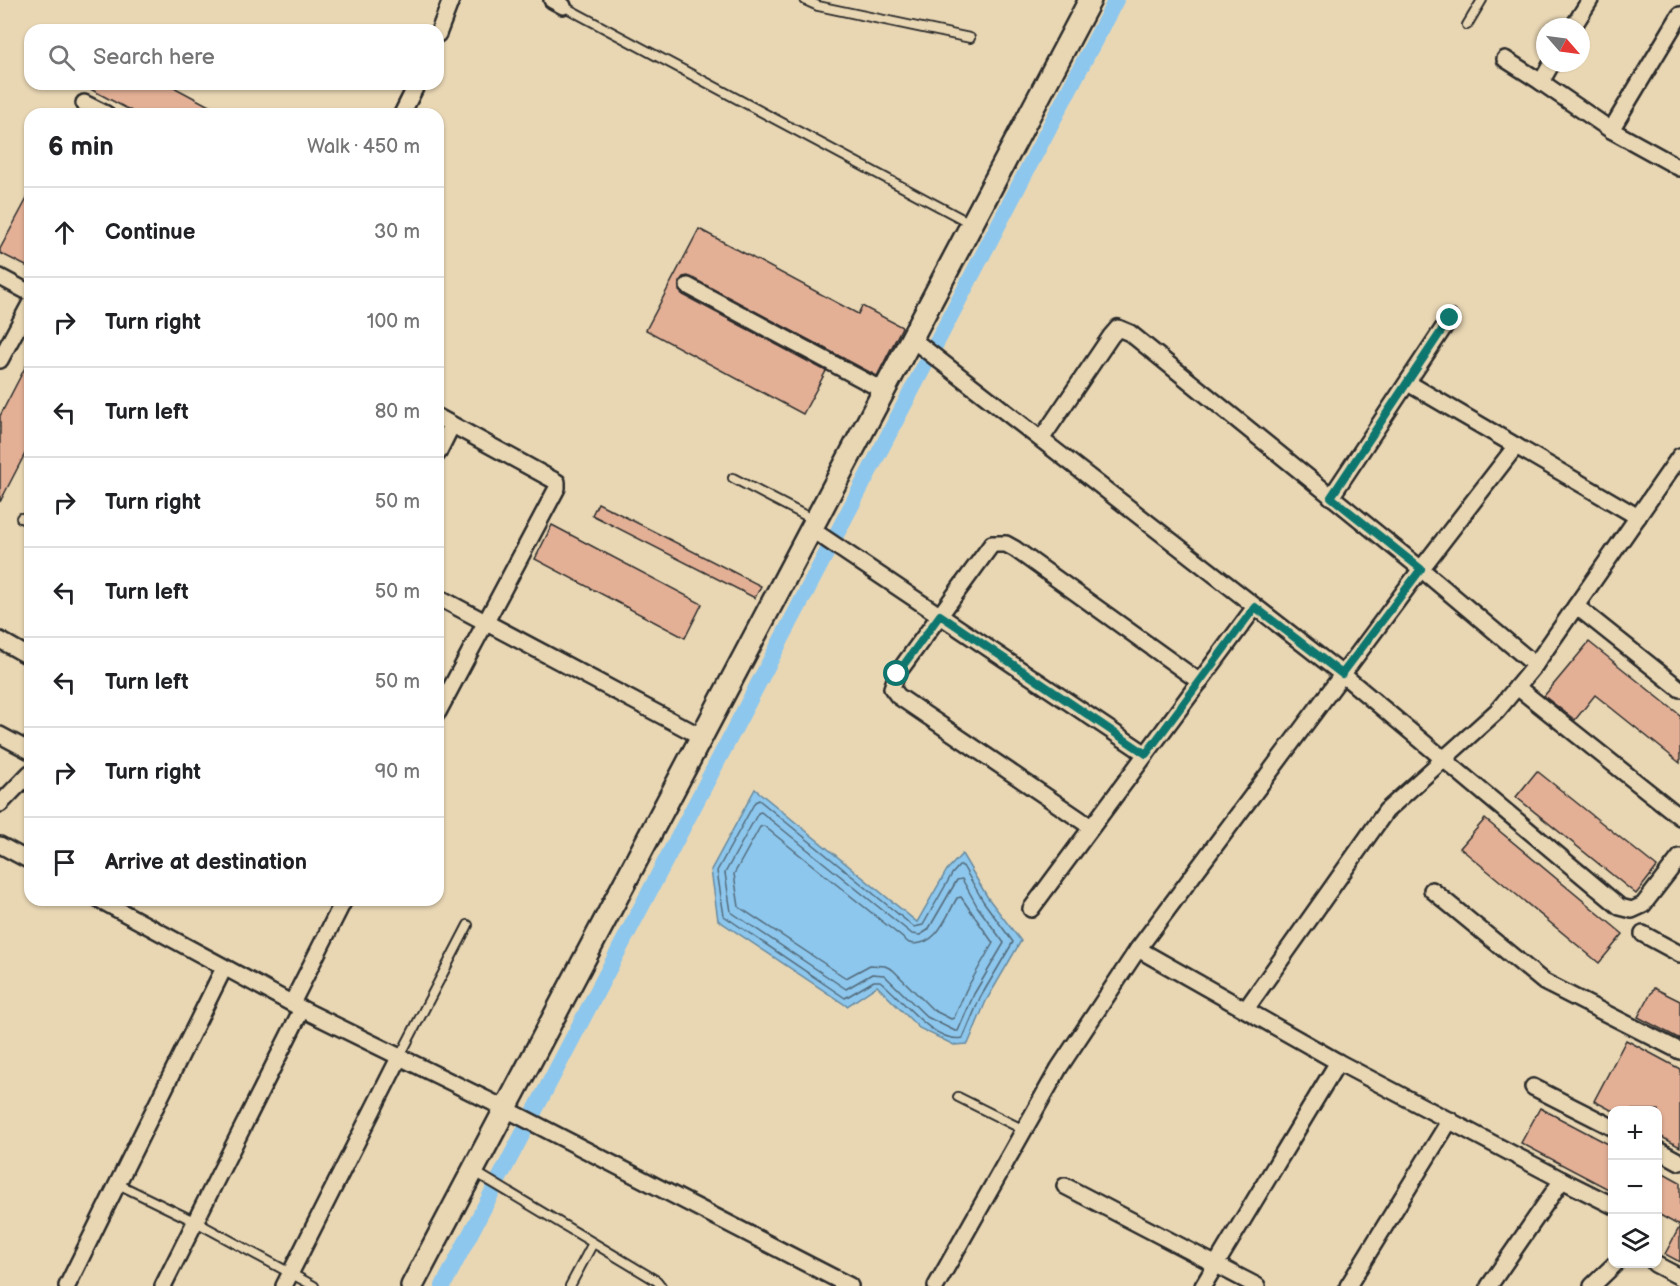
<!DOCTYPE html>
<meta charset="utf-8">
<style>
:root{--surface:#fff;--page:#f2f2f2;--text:#202124;--muted:#757577;--line:#e0e0e0}
body{margin:0;font-family:"Balsamiq Sans",sans-serif;background:var(--page);color:var(--text)}
.controls{position:absolute;right:18px;bottom:18px;display:grid;overflow:hidden;border-radius:12px;box-shadow:0 2px 4px #0004}
.controls button{width:54px;height:54px;display:grid;place-items:center;padding:0;border:0;border-bottom:2px solid var(--line);background:var(--surface);color:var(--text);font:30px sans-serif}
.compass{position:absolute;left:1536px;top:18px;width:54px;height:54px;border-radius:50%;background:var(--surface);box-shadow:0 2px 4px #0004;rotate:118deg}
.stop{position:absolute;width:18px;height:18px;margin:-14px;border:4px solid #0f766e;border-radius:50%;background:#fff}
.stop.end{background:#0f766e;border-color:#fff;box-shadow:0 2px 6px #0008}
.list{margin:0;padding:0;list-style:none}
h2{display:flex;justify-content:space-between;align-items:center;height:78px;margin:0;padding:0 24px;font-size:26px}
h2 small{font-size:20px;font-weight:400;color:var(--muted)}
.list li{display:grid;grid-template-columns:39px 1fr auto;gap:18px;align-items:center;box-sizing:border-box;height:90px;padding:0 24px;border-top:2px solid var(--line)}
.list b{display:block;font-size:22px;white-space:nowrap}
.list em{font-size:20px;font-style:normal;color:var(--muted)}
.icon{flex:none;width:33px;height:33px;fill:none;stroke:currentColor;stroke-width:2;stroke-linecap:round;stroke-linejoin:round}
.map{position:relative;flex:none;width:1680px;height:1286px;overflow:hidden}
.search{position:absolute;background:var(--surface);box-shadow:0 2px 4px #0004;left:24px;top:24px;width:420px;height:66px;display:flex;align-items:center;gap:15px;box-sizing:border-box;padding:0 21px;border-radius:18px;color:var(--muted);font-size:22px}
.panel{position:absolute;background:var(--surface);box-shadow:0 2px 4px #0004;left:24px;top:108px;width:420px;height:798px;border-radius:18px}
.map>svg:first-child{display:block}
.water{fill:#8dc7ed;stroke:#66899f;stroke-width:1.5}
.lines{fill:none;stroke-linecap:round;stroke-linejoin:round}
.shore{stroke:#526979;stroke-width:1.5}
.canal{stroke:#8dc7ed;stroke-width:16}
.building{fill:#e3b096;stroke:#2b2b2b;stroke-width:1.5}
.lane-casing{stroke:#2b2b2b;stroke-width:12}
.street-casing{stroke:#2b2b2b;stroke-width:20}
.secondary-casing{stroke:#2b2b2b;stroke-width:26}
.lane{stroke:#e9d7b4;stroke-width:8}
.street{stroke:#e9d7b4;stroke-width:15}
.secondary{stroke:#e9d7b4;stroke-width:21}
.route{stroke:#0f766e;stroke-width:8}
</style>
<div class="map">
<svg width="1680" height="1286" viewBox="0 0 1680 1286">
<rect width="100%" height="100%" fill="#e9d7b4"/>
<filter id="ink" filterUnits="userSpaceOnUse"><feTurbulence type="fractalNoise" baseFrequency=".0167" numOctaves="2"/><feDisplacementMap in="SourceGraphic" scale="12" xChannelSelector="R" yChannelSelector="G"/><feConvolveMatrix kernelMatrix="1 2 1 2 8 2 1 2 1" color-interpolation-filters="sRGB"/></filter>
<g filter="url(#ink)">
<polygon class="water" points="755,789 917,922 947,870 962,854 988,898 1021,941 986,1001 968,1044 954,1045 919,1028 877,986 847,1006 718,920 711,870"/>
<g class="lines">
<g class="shore">
<path d="M 759,800 L 914,927 L 923,925 L 952,874 L 959,866 L 963,866 L 983,901 L 1013,942 L 980,998 L 963,1038 C 933,1044 901,997 880,981 L 874,981 L 845,998 L 724,916 L 717,871 L 755,802 Z"/>
<polygon points="761,812 912,934 920,935 928,930 957,880 962,879 977,906 1004,943 974,994 958,1031 955,1031 927,1017 884,975 872,974 846,989 731,912 725,873 758,813"/>
<path d="M 764,826 L 909,943 C 936,949 946,917 957,898 L 961,897 L 993,943 L 966,990 L 954,1018 L 951,1019 L 933,1010 L 893,970 L 885,966 L 870,965 L 846,978 L 739,907 L 734,874 L 760,827 Z"/>
</g>
<polyline class="canal" points="443,1286 1116,0"/>
</g>
<g class="building">
<polygon points="81,84 168,84 224,114 137,114"/>
<polygon points="30,193 30,268 0,253 0,249"/>
<polygon points="699,229 858,314 862,306 902,327 877,376 688,276 683,277 679,282 679,291 683,295 826,371 803,414 646,330"/>
<polygon points="30,358 30,444 0,502 0,416"/>
<polygon points="598,503 761,586 755,598 592,515"/>
<polygon points="552,525 702,604 685,638 535,559"/>
<polygon points="1589,642 1680,715 1680,763 1595,695 1575,720 1544,696"/>
<polygon points="1537,771 1657,867 1636,894 1516,797"/>
<polygon points="1485,819 1623,934 1599,963 1460,848"/>
<polygon points="1654,988 1680,1001 1680,1039 1638,1017"/>
<polygon points="1626,1040 1680,1069 1680,1147 1658,1135 1658,1110 1611,1110 1594,1101"/>
<polygon points="1540,1108 1612,1146 1612,1191 1521,1143"/>
<polygon points="1658,1170 1680,1182 1680,1262 1665,1254 1680,1226 1658,1214"/>
</g>
<g class="lines">
<g class="lane-casing">
<g id="lane">
<polyline points="805,0 818,6 970,38"/>
<polyline points="563,6 970,223"/>
<polyline points="1467,25 1482,0"/>
<polyline points="733,478 814,520"/>
<polyline points="21,518 30,523"/>
<polyline points="400,1056 468,925"/>
<polyline points="958,1097 1024,1130"/>
<polyline points="475,1172 657,1281 661,1286"/>
<polyline points="118,1184 196,1222 314,1286"/>
<polyline points="570,1286 593,1243"/>
</g>
</g>
<g class="street-casing">
<g id="street">
<polyline points="552,0 563,6"/>
<polyline points="1573,27 1590,0"/>
<polyline points="438,34 451,0"/>
<polyline points="1505,59 1541,82 1611,130 1680,168"/>
<polyline points="1541,82 1552,63"/>
<polyline points="84,103 106,114"/>
<polyline points="402,114 417,84"/>
<polyline points="1611,130 1680,15"/>
<polyline points="0,277 30,293"/>
<polyline points="688,286 884,391"/>
<polyline points="912,339 1342,674 1620,907 1632,910 1643,905 1680,857"/>
<polyline points="0,360 30,304"/>
<polyline points="1408,383 1638,517"/>
<polyline points="438,417 557,482 557,488 438,712"/>
<polyline points="1042,438 1111,336 1118,328 1130,333 1421,569 1535,665"/>
<polyline points="438,453 452,425"/>
<polyline points="1331,497 1450,318"/>
<polyline points="811,529 1146,754"/>
<polyline points="438,597 702,737"/>
<polyline points="1576,606 1680,689"/>
<polyline points="0,640 30,657"/>
<polyline points="1517,687 1680,817"/>
<polyline points="0,735 30,751"/>
<polyline points="0,804 30,773"/>
<polyline points="1091,827 898,696 892,688 897,674 992,544 1006,544 1015,549 1200,682"/>
<polyline points="0,845 30,861"/>
<polyline points="1432,890 1544,982 1680,1051"/>
<polyline points="100,900 302,1009 506,1109 850,1286"/>
<polyline points="1031,909 1255,607"/>
<polyline points="1643,934 1680,954"/>
<polyline points="1138,949 1338,1062 1562,1180 1489,1286"/>
<polyline points="292,1003 344,900"/>
<polyline points="1246,1009 1386,811 1497,711 1535,665 1680,456"/>
<polyline points="1533,1087 1612,1127"/>
<polyline points="1658,1150 1680,1162"/>
<polyline points="1562,1180 1612,1205"/>
<polyline points="1065,1186 1257,1286"/>
<polyline points="1655,1264 1680,1277"/>
<polyline points="67,1286 224,968"/>
<polyline points="163,1286 302,1009"/>
<polyline points="284,1286 400,1056"/>
<polyline points="936,1286 1059,1068 1138,949 1421,569 1516,446"/>
<polyline points="1203,1286 1338,1062"/>
<polyline points="1348,1286 1450,1120"/>
<polyline points="1592,1286 1615,1264"/>
</g>
</g>
<g class="secondary-casing">
<polyline id="secondary" points="412,1286 1090,0"/>
</g>
<use href="#lane" class="lane"/>
<use href="#street" class="street"/>
<use href="#secondary" class="secondary"/>
</g>
</g>
<g class="lines" filter="url(#ink)">
<polyline class="route" points="897,674 940,615 1146,754 1255,607 1342,674 1421,569 1331,497 1450,318"/>
</g>
</svg>
<div class="controls">
<button>+</button>
<button>−</button>
<button><svg class="icon" aria-label="layers" viewBox="0 0 24 24"><path d="M12 4l9 5-9 5-9-5zM3 14l9 5 9-5"/></svg></button>
</div>
<svg class="compass" viewBox="-18 -18 36 36"><path d="M0-13l5 13h-10z" fill="#e53935"/><path d="M0 13l5-13h-10z" fill="#757577"/></svg>
<div class="stop" style="left:897px;top:674px"></div>
<div class="stop end" style="left:1450px;top:318px"></div>
<div class="search"><svg class="icon" aria-label="search" viewBox="0 0 24 24"><circle cx="10" cy="10" r="6"/><path d="M15 15l6 6"/></svg>Search here</div>
<section class="panel">
<h2>6 min<small>Walk · 450 m</small></h2>
<ul class="list">
<li><svg class="icon" aria-label="ahead" viewBox="0 0 24 24"><path d="M12 20V5M6 11l6-6 6 6"/></svg><div><b>Continue</b></div><em>30 m</em></li>
<li><svg class="icon" aria-label="right" viewBox="0 0 24 24"><path d="M7 20v-9h11M14 6l5 5-5 5"/></svg><div><b>Turn right</b></div><em>100 m</em></li>
<li><svg class="icon" aria-label="left" viewBox="0 0 24 24"><path d="M17 20v-9H6M10 6l-5 5 5 5"/></svg><div><b>Turn left</b></div><em>80 m</em></li>
<li><svg class="icon" aria-label="right" viewBox="0 0 24 24"><path d="M7 20v-9h11M14 6l5 5-5 5"/></svg><div><b>Turn right</b></div><em>50 m</em></li>
<li><svg class="icon" aria-label="left" viewBox="0 0 24 24"><path d="M17 20v-9H6M10 6l-5 5 5 5"/></svg><div><b>Turn left</b></div><em>50 m</em></li>
<li><svg class="icon" aria-label="left" viewBox="0 0 24 24"><path d="M17 20v-9H6M10 6l-5 5 5 5"/></svg><div><b>Turn left</b></div><em>50 m</em></li>
<li><svg class="icon" aria-label="right" viewBox="0 0 24 24"><path d="M7 20v-9h11M14 6l5 5-5 5"/></svg><div><b>Turn right</b></div><em>90 m</em></li>
<li><svg class="icon" aria-label="arrive" viewBox="0 0 24 24"><path d="M6 21V4h12l-3 4 3 4H6"/></svg><div><b>Arrive at destination</b></div></li>
</ul>
</section>
</div>
